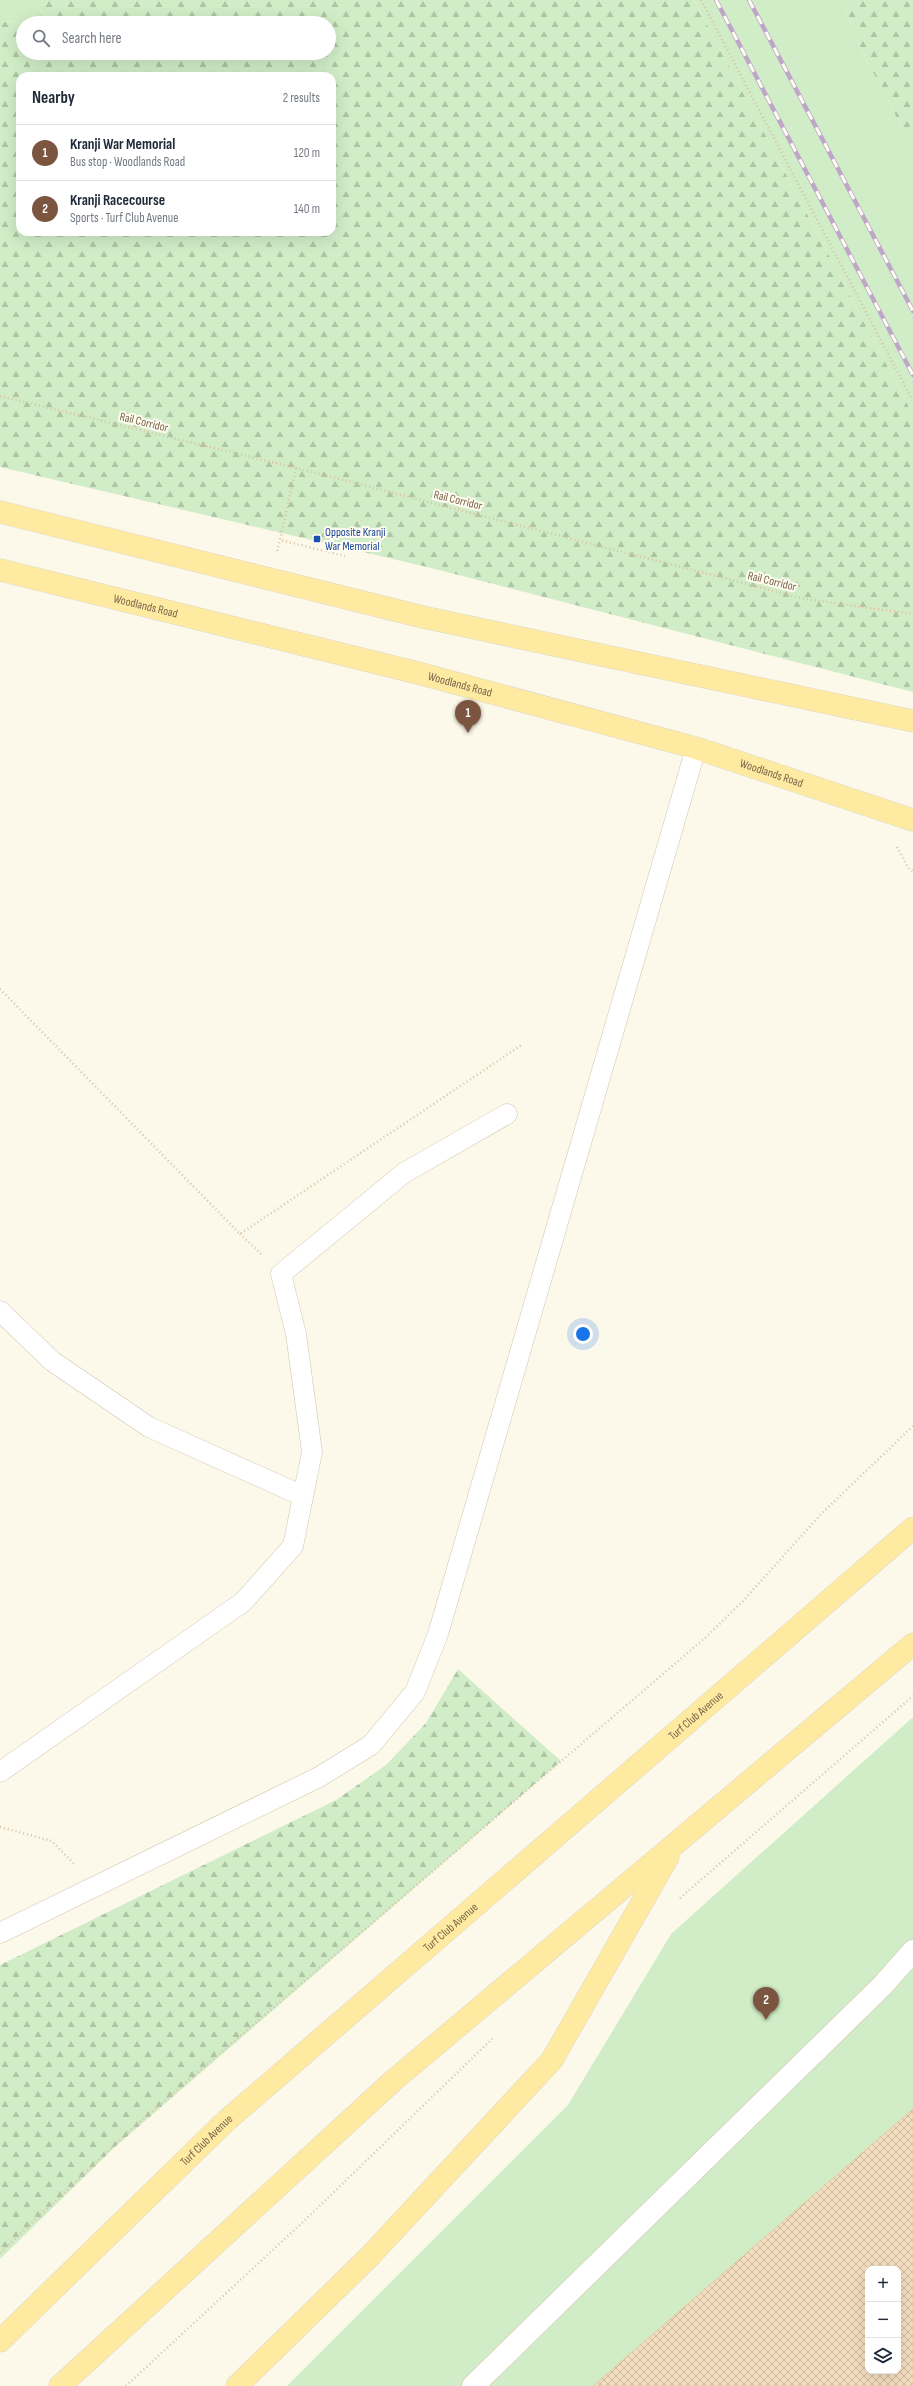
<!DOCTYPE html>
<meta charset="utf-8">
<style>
:root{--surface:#fff;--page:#f2f2f3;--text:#1f2937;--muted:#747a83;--line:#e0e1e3;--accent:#7b5540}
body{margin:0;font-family:"Sofia Sans Condensed",sans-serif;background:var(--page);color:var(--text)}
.controls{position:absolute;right:12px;bottom:12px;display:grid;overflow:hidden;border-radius:8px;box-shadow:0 4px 16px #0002}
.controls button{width:36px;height:36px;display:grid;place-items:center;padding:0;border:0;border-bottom:1px solid var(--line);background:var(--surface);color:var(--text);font:20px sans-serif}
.you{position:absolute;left:583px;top:1334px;width:14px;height:14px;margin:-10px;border:3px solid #fff;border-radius:50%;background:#1a73e8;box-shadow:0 0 0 6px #1a73e833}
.badge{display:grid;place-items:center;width:26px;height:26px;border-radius:50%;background:var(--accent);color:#fff;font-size:13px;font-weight:700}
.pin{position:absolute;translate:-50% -33px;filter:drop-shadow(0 1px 2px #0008)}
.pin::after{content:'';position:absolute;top:21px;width:14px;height:12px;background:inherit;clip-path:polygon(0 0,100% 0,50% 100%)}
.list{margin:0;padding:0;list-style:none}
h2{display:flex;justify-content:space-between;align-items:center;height:52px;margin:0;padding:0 16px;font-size:17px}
h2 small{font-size:13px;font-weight:400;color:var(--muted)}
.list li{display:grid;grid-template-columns:26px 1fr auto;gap:12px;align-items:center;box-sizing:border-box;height:56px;padding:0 16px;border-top:1px solid var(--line)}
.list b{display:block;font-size:15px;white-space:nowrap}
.list p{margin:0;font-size:13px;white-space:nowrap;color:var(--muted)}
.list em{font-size:13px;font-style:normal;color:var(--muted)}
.icon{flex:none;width:22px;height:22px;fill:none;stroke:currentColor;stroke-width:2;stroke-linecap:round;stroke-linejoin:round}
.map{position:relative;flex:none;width:913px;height:2386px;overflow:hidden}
.search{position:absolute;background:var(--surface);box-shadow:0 4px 16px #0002;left:16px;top:16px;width:320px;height:44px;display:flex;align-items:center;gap:10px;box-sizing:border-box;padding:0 14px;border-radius:22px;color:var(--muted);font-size:15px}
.panel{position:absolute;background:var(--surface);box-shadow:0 4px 16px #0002;left:16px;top:72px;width:320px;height:164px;border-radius:12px}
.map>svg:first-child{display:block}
.grass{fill:#d0edc7;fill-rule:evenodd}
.forest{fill:url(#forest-firs);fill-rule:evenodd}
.building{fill:url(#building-cross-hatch);stroke:#e8c8a0;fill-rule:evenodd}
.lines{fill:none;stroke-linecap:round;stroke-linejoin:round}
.service-casing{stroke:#d1c3ae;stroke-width:21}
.minor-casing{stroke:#d1c3ae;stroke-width:23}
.primary-casing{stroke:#dcd7d0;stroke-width:23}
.path{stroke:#dac2a2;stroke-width:2.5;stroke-dasharray:1 3;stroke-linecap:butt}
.service{stroke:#fff;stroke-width:20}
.minor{stroke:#fff;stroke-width:22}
.primary{stroke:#feeba1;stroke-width:22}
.rail-casing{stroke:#bfa6c9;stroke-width:4.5}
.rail{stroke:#fffcf1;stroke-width:3;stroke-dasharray:9;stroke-linecap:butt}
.transit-dot{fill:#1a4fb4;stroke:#fffcf1;stroke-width:1.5}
.labels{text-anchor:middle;stroke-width:4;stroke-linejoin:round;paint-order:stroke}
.street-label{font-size:12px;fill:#7a644b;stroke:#fffcf1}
.transit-label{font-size:12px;fill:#164399;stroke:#fffcf1;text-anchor:start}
</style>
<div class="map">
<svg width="913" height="2386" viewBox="0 0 913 2386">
<defs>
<pattern id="forest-firs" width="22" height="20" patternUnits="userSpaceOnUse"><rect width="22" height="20" fill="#d0edc7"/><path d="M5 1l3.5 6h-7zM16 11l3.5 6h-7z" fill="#aec4a4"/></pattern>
<pattern id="building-cross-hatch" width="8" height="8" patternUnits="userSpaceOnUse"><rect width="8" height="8" fill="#f4dec0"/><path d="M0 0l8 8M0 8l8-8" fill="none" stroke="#cbb89e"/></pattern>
</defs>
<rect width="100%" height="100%" fill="#fdf9ea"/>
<g class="grass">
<polygon points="0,0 42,0 40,20 0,22"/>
<polygon points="694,0 842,0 861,49 913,149 913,415"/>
<path d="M 913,1717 L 913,2386 L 287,2386 L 568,2105 L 671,1934 ZM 868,2269 L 898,2269 L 898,2371 L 868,2371 Z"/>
</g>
<g class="forest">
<path d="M 42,0 L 694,0 L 913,415 L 913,692 L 427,567 L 0,467 L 0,22 L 39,20 ZM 23,23 L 329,23 L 329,53 L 23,53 ZM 20,76 L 332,76 L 332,232 L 20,232 Z"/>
<polygon points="842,0 913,0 913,149 861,49"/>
<polygon points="458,1669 561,1761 115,2147 0,2259 0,1965 336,1800 386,1765 426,1723"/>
</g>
<path class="building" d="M 913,2109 L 913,2386 L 593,2386 ZM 868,2269 L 898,2269 L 898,2371 L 868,2371 Z"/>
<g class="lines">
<g class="service-casing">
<g id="service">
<polyline points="0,1311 52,1361 149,1427 303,1496"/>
<polyline points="0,1772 243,1602 293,1546 312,1452 296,1334 281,1274 404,1173 507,1114"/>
<polyline points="0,1933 319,1777 371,1745 415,1692 438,1634 696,748"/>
</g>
</g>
<g class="minor-casing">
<polyline id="minor" points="473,2386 883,1985 913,1951"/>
</g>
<g class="primary-casing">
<g id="primary">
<polyline points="0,512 427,618 913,721"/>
<path id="s1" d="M 0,570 L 418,673 L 696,748 L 913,820"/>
<path id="s2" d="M 0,2341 L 226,2121 L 913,1528"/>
<polyline points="60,2386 394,2080 913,1644"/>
<polyline points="237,2386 370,2256 552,2060 668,1857"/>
</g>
</g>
<g class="path">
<polyline points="701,0 913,401"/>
<polyline points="0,396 296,468 805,599 913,614"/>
<polyline points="296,468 280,540 345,556"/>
<polyline points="277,551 280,540"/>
<polyline points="897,847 909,869 913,871"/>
<polyline points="0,989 240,1234 523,1044"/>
<polyline points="240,1234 261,1254"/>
<polyline points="0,1827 52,1841 75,1865"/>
<polyline points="680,1898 913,1696"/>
<polyline points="0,2253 128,2132 705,1638 743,1601 821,1514 913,1426"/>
<polyline points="126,2386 304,2221 493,2038"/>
</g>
<use href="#service" class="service"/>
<use href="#minor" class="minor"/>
<use href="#primary" class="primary"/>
<g class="rail-casing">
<g id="rail">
<polyline points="716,0 913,375"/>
<polyline points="749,0 913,311"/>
</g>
</g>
<use href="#rail" class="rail"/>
</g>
<rect class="transit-dot" x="313" y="535" width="8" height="8" rx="2"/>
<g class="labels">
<g class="street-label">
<text transform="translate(144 422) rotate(14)" y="4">Rail Corridor</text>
<text transform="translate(458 500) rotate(14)" y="4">Rail Corridor</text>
<text transform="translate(772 581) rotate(14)" y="4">Rail Corridor</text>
<text dy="4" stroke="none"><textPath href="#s1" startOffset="150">Woodlands Road</textPath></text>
<text dy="4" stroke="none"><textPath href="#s1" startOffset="474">Woodlands Road</textPath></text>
<text dy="4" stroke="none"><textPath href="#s1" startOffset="798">Woodlands Road</textPath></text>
<text dy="4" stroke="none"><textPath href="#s2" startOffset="936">Turf Club Avenue</textPath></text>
<text dy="4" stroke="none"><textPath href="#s2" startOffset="612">Turf Club Avenue</textPath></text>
<text dy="4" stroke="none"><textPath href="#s2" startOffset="288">Turf Club Avenue</textPath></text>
</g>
<g class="transit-label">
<text x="325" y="536">Opposite Kranji<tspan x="325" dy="14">War Memorial</tspan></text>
</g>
</g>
</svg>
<div class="controls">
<button>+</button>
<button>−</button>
<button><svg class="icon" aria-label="layers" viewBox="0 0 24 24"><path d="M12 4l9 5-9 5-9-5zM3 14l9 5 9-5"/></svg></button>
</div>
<div class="you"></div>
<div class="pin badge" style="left:468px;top:733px">1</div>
<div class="pin badge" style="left:766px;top:2020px">2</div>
<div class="search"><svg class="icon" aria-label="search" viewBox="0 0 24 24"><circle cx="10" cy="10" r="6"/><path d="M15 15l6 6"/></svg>Search here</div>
<section class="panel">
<h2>Nearby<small>2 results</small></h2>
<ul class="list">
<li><span class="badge">1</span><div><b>Kranji War Memorial</b><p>Bus stop · Woodlands Road</p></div><em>120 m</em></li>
<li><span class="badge">2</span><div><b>Kranji Racecourse</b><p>Sports · Turf Club Avenue</p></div><em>140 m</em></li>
</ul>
</section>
</div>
